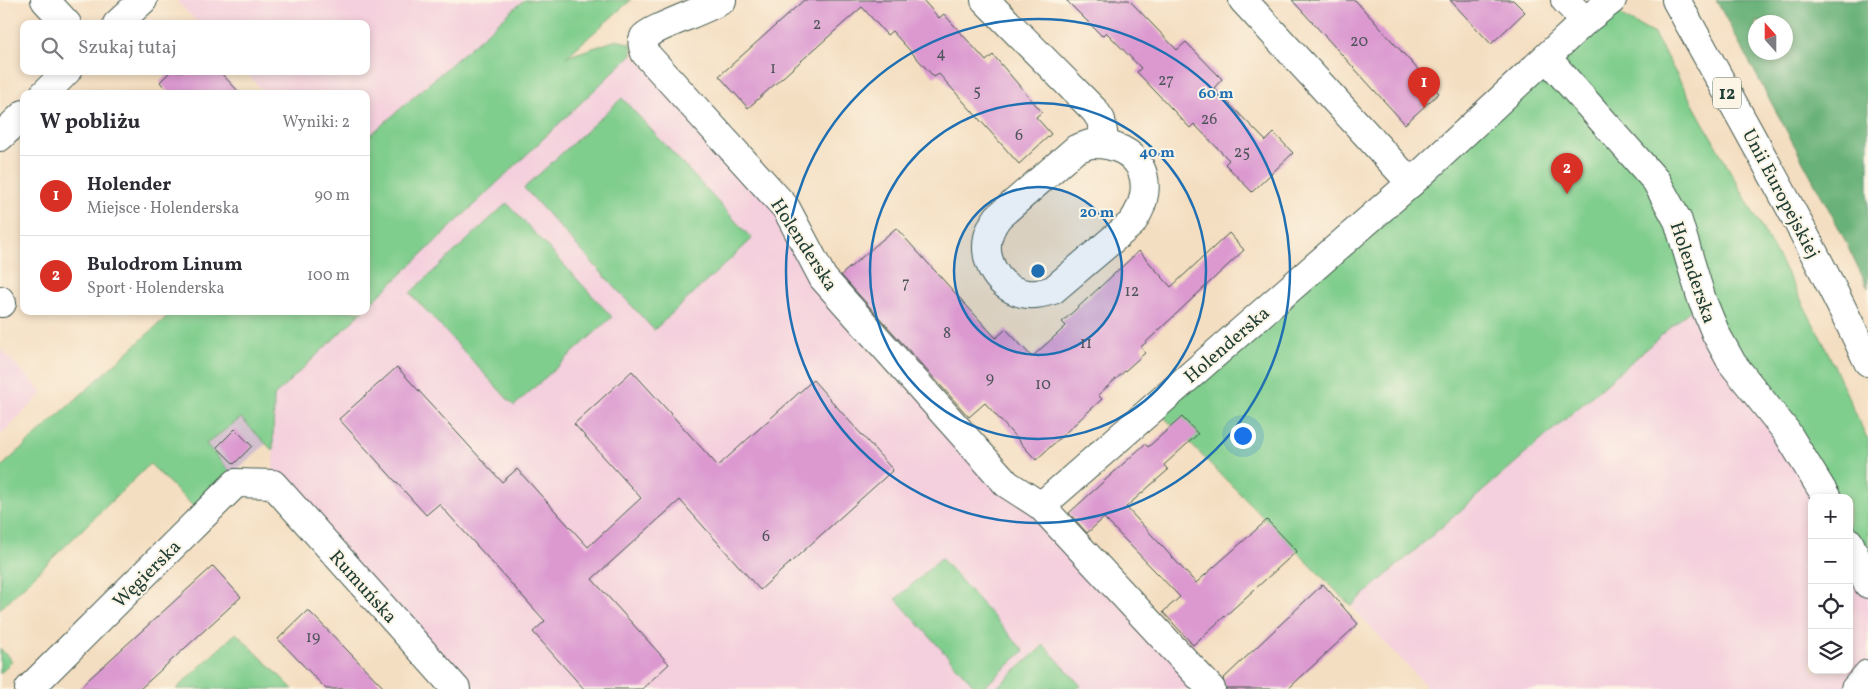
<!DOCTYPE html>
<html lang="pl">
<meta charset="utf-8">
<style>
:root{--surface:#fff;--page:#f2f2f3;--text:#2b2b33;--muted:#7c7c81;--line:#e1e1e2;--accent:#d93025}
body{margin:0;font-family:Vollkorn,serif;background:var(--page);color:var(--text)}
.controls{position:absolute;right:15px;bottom:15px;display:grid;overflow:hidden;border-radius:10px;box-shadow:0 2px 8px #0003}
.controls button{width:45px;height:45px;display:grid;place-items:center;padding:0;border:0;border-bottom:1px solid var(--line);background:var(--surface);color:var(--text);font:25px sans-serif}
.compass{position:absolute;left:1748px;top:15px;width:45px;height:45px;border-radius:50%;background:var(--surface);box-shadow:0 2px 8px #0003;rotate:339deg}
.you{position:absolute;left:1242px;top:435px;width:18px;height:18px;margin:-12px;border:4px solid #fff;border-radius:50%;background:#1a73e8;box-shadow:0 0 0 8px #1a73e833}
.badge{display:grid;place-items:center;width:32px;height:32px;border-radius:50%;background:var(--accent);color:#fff;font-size:16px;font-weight:700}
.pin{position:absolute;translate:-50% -41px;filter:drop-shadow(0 1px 2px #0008)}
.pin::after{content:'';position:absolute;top:26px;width:18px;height:15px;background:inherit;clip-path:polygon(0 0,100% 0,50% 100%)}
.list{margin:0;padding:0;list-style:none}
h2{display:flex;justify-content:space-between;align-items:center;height:65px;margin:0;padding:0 20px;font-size:21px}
h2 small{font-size:16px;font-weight:400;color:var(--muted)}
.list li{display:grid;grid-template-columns:32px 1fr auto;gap:15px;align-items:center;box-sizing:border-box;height:80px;padding:0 20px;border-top:1px solid var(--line)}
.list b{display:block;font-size:19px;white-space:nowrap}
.list p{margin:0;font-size:16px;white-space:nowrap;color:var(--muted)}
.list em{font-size:16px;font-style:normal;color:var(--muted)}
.icon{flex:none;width:28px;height:28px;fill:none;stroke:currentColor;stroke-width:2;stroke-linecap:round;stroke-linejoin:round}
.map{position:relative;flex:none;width:1868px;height:689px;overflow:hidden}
.search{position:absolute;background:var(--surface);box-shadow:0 2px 8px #0003;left:20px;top:20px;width:350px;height:55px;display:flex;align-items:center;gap:12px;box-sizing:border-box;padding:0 18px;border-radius:10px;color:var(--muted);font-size:19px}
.panel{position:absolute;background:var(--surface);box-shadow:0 2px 8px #0003;left:20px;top:90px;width:350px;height:225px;border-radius:10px}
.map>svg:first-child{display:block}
.built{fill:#f4cfdd}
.industrial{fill:#d0bdcd}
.green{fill:#80ce8d;stroke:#508660}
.forest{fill:#68b178;stroke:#447756;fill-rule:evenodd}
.building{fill:#db99d0}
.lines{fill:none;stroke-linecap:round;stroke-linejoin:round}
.minor-casing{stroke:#3f5549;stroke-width:30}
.major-casing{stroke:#3f5549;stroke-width:30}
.minor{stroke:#fff;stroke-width:28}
.major{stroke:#fff;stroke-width:28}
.ring{fill:none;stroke:#1f6fb2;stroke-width:2.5}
.labels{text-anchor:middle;stroke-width:4;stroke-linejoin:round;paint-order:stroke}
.number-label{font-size:16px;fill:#4e545b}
.shield{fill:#fcf5e5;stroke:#617469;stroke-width:1}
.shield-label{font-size:18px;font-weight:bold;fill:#1f3d34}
.street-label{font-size:19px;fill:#1f3d34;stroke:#fcf5e5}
.centre{fill:#1f6fb2;stroke:#fcf5e5;stroke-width:2.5}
.ring-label{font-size:15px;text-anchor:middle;font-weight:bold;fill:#1f6fb2;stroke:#fcf5e5;stroke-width:4;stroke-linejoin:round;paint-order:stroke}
</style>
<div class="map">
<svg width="1868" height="689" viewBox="0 0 1868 689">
<rect width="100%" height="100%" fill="#fcf5e5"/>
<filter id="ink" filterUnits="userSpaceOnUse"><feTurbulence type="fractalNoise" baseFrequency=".02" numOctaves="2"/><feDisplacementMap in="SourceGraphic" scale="10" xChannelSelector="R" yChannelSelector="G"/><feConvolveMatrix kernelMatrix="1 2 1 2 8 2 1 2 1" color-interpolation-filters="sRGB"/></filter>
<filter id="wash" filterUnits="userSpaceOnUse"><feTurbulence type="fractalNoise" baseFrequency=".0096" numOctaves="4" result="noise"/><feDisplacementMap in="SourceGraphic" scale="20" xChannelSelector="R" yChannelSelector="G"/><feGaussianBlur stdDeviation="1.12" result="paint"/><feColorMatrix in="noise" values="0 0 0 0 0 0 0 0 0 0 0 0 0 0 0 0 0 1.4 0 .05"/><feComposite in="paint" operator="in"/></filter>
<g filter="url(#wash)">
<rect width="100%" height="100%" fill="#f4dec1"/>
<g class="built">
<polygon points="176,0 526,0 366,156 366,94 266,94 245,71 366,71 366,24 199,24"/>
<polygon points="632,54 786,208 823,278 1214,689 456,689 273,484 274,396 363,311 366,311 366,308"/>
<polygon points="1702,300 1812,498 1812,670 1849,670 1849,542 1868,584 1868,674 1855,689 1426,689 1427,687 1351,606"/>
<polygon points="0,348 43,393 0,435"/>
</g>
<polygon class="industrial" points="241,418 266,444 232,474 206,445"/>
<g class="green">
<polygon points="524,0 631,0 566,57 617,40 631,44 632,54 366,308 366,139"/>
<polygon points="1613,0 1623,17 1654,34 1789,277 1824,344 1866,436 1868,439 1868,584 1849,542 1849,498 1827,498 1702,300 1351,606 1154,407"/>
<polygon points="622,98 752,239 654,330 524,188"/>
<polygon points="507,203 612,317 514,406 410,293"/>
<polygon points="173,311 363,311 274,396 273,451 241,418 206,444 232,474 203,516 150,464 0,609 0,468"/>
<polygon points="941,558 1024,651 982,689 977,689 896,599"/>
<polygon points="236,633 293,689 176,689"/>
<polygon points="1044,645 1081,686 1077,689 995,689"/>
<polygon points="0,648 12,661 0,674"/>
</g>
<path class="forest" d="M 1716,0 L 1868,0 L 1868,288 L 1840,230 ZM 1756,22 L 1786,22 L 1786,52 L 1756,52 Z"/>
<g id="blocks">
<g class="building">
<polygon points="804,0 923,0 939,18 944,14 986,61 993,55 1042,112 1036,117 1051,134 1019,164 939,74 934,77 892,31 887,35 862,7 748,108 719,76"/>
<polygon points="1066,0 1129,0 1177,50 1186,42 1222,79 1214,88 1266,141 1274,133 1293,153 1252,192 1225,164 1229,160 1194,124 1190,128 1137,72 1141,68 1106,32 1102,36"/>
<polygon points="1292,0 1355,0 1439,93 1405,124"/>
<polygon points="1450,0 1513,0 1525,12 1491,44"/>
<polygon points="171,71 219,71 241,94 170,94 160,82"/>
<polygon points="896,228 996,338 1006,329 1032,357 1066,326 1062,322 1139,251 1171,287 1229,233 1244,250 1141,347 1145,353 1098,395 1102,399 1036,460 985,403 969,417 841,275"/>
<polygon points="397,367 502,482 517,469 588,547 641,498 574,424 632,371 718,466 813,380 893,470 760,590 680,500 592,579 669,664 642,689 584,689 533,632 545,621 439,504 426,515 339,419"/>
<polygon points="1182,417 1198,434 1164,465 1168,470 1126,507 1196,583 1267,520 1297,551 1193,645 1163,612 1180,597 1104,518 1087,533 1069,513 1145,444 1148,447"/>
<polygon points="235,429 252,446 234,464 217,447"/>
<polygon points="213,566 241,597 140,689 78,689"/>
<polygon points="1323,584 1358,624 1288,689 1226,689 1223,679"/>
<polygon points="308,610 385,689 326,689 278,639"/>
</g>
</g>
</g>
<g filter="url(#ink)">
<use href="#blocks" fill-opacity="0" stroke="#3f5549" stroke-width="1"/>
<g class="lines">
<g class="minor-casing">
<g id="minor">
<polyline points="45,0 67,24"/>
<path d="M 722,0 C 708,9 648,30 644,37 C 641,43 643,47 645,53 L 786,208 L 823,278 L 1007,484 L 1041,506 L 1411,183 L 1585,21 L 1612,0"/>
<polyline points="985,0 1095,111 1101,120 1105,144"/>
<polyline points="1243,0 1411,183"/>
<polyline points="1565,0 1585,21"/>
<polyline points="117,24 143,0"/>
<polyline points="1547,58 1656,181 1678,221 1702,300 1716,334 1732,363 1786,431 1827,498"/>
<polyline points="44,94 67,71"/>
<polyline points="0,137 24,114"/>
<path d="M 1090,144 C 1140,142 1160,182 1132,223 L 1053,290 C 1043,293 1033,296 1022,293 C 996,287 980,256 990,231 C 992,226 995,221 998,217 L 1076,149 Z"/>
<polyline points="0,300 2,303"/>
<polyline points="1041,506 1211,689"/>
<polyline points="1849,542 1868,584"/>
<polyline points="29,689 236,483 273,484 456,689"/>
<polyline points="1855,689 1868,674"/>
</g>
</g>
<g class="major-casing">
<path id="major" d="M 1676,0 C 1742,120 1810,238 1868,362"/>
</g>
<use href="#minor" class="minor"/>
<use href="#major" class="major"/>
</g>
</g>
<circle cx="1038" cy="271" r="84" fill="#1f6fb2" fill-opacity=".12"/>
<g class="ring">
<circle cx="1038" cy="271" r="84"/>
<circle cx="1038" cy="271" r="168"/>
<circle cx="1038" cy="271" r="252"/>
</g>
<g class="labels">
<g class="number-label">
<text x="817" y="29">2</text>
<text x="1359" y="46">20</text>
<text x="941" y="58">4</text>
<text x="773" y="73">1</text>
<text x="1166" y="85">27</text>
<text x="977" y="96">5</text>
<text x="1209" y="124">26</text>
<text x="1019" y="140">6</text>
<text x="1242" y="157">25</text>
<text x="906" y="288">7</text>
<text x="1132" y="296">12</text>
<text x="947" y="338">8</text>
<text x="1086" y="348">11</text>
<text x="990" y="383">9</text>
<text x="1043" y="389">10</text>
<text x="766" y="541">6</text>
<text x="313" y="642">19</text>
</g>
<rect class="shield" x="1713" y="77.5" width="28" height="31" rx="4"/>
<g class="shield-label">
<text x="1727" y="99">12</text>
</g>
<g class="street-label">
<text transform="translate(1782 193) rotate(62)" y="7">Unii Europejskiej</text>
<text transform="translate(805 244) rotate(57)" y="7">Holenderska</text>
<text transform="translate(1694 272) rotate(71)" y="7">Holenderska</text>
<text transform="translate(1226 344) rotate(-41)" y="7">Holenderska</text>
<text transform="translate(146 573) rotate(-45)" y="7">Węgierska</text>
<text transform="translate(364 586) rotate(48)" y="7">Rumuńska</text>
</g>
</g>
<circle cx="1038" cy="271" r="8" class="centre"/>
<g class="ring-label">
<text x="1216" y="98">60 m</text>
<text x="1157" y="157">40 m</text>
<text x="1097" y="217">20 m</text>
</g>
</svg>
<div class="controls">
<button>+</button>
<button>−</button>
<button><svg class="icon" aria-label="locate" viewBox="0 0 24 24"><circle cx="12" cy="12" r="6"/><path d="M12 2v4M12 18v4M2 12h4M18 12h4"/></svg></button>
<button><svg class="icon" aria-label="layers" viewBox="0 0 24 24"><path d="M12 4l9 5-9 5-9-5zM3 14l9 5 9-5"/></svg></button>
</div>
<svg class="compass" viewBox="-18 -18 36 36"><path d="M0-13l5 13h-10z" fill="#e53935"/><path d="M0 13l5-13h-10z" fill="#7c7c81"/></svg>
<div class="you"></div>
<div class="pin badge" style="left:1424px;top:108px">1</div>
<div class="pin badge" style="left:1567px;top:194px">2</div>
<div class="search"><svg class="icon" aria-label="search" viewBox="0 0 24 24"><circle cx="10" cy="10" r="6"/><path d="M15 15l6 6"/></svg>Szukaj tutaj</div>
<section class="panel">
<h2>W pobliżu<small>Wyniki: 2</small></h2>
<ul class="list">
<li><span class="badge">1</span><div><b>Holender</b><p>Miejsce · Holenderska</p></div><em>90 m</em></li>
<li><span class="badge">2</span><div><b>Bulodrom Linum</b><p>Sport · Holenderska</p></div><em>100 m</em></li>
</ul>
</section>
</div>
